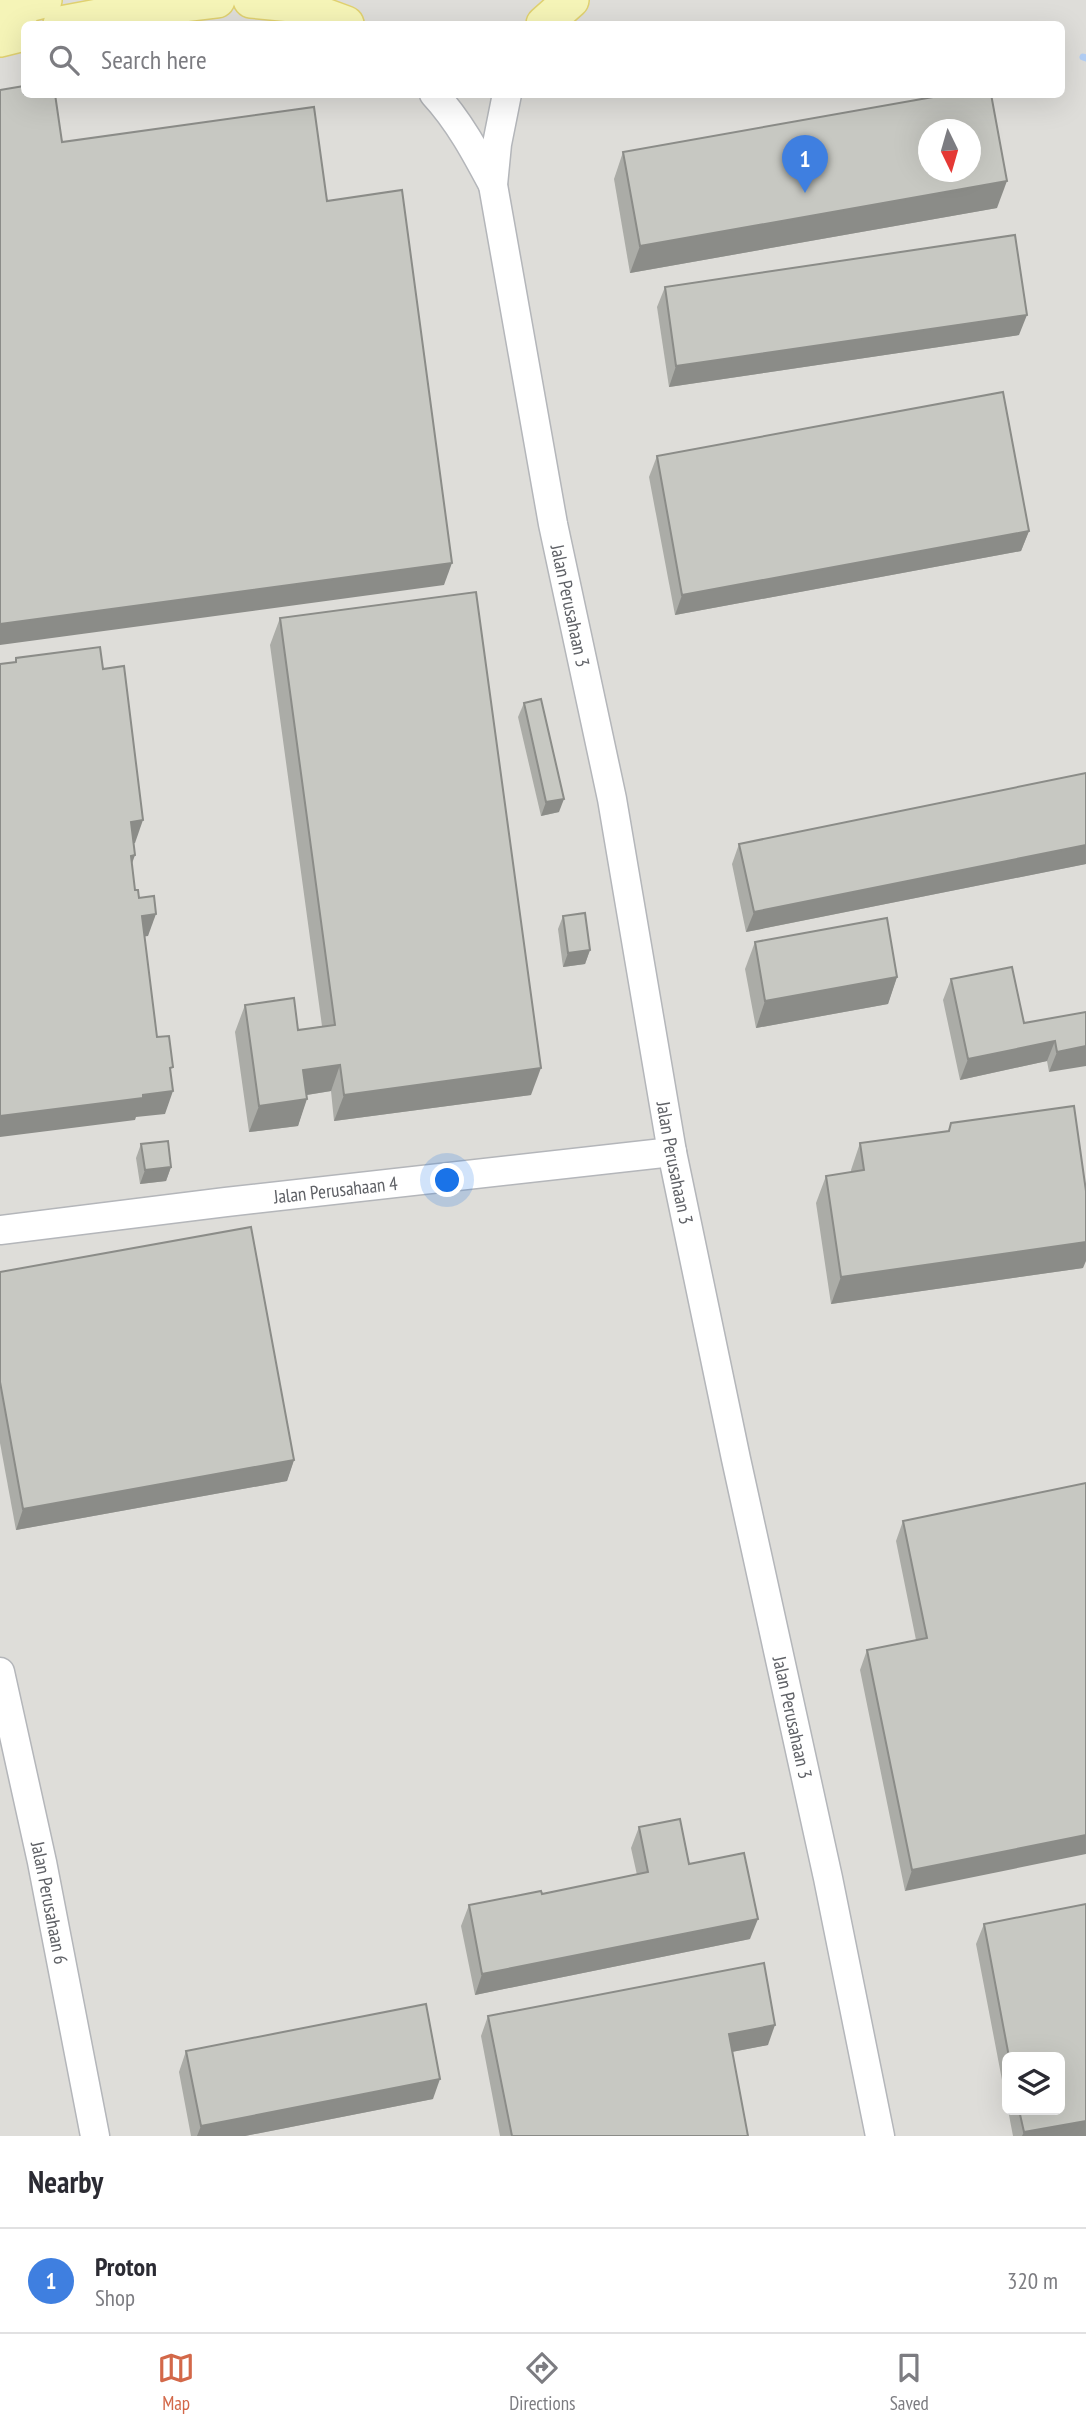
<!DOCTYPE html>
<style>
:root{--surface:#fff;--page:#f7f7f7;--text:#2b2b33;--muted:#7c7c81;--line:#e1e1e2;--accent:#d36849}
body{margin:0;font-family:"PT Sans Narrow",sans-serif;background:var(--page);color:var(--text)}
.controls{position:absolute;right:21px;bottom:21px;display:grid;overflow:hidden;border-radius:10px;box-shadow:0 7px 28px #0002}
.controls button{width:63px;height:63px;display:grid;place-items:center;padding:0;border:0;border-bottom:2px solid var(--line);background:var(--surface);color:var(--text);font:35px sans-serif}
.compass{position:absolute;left:918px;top:119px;width:63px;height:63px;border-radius:50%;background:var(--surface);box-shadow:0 7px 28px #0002;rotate:175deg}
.you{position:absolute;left:448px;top:1181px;width:24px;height:24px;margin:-18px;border:5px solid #fff;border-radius:50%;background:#1a73e8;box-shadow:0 0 0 10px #1a73e833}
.badge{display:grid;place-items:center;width:46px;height:46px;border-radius:50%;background:var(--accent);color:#fff;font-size:23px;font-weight:700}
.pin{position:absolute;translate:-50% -58px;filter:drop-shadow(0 2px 4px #0008)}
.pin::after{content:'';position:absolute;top:37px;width:24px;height:21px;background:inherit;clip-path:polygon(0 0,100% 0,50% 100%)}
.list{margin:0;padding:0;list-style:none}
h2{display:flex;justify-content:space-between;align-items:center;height:91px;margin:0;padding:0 28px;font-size:30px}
h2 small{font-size:23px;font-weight:400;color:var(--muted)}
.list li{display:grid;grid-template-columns:46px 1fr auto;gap:21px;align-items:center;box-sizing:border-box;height:105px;padding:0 28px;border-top:2px solid var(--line)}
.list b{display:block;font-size:26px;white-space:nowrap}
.list p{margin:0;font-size:23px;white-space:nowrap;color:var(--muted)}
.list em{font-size:23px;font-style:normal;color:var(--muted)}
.icon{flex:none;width:38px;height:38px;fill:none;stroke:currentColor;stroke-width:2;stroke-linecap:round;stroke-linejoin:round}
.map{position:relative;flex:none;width:1086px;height:2136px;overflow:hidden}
.search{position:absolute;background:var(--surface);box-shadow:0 7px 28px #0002;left:21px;right:21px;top:21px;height:77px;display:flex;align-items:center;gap:18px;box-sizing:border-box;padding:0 24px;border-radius:10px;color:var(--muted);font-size:26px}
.sheet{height:196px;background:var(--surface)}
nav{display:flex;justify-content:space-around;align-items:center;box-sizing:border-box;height:98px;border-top:2px solid var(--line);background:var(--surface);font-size:19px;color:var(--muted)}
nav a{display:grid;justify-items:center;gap:4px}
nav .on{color:var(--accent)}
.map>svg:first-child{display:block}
.industrial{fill:#deddd9;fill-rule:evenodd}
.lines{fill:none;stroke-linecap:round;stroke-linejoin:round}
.stream{stroke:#b2cef4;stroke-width:7}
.minor-casing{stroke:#b4b6ba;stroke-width:31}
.major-casing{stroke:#e0d170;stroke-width:38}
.minor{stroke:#fff;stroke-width:28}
.major{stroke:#f5f4b7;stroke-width:35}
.wall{fill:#abaca7}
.shaded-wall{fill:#8b8c88}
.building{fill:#c7c8c2;stroke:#8b8c88;stroke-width:2;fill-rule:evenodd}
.labels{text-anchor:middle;stroke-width:5;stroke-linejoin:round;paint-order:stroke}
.street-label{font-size:19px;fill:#5f6166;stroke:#fff}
</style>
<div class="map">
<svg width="1086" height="2136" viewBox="0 0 1086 2136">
<rect width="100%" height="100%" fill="#efeee8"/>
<path class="industrial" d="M 0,0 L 1086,0 L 1086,2136 L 0,2136 ZM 24,24 L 1062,24 L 1062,94 L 24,94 ZM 928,130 L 970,130 L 970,172 L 928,172 ZM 1007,2057 L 1060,2057 L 1060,2110 L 1007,2110 Z"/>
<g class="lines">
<polyline class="stream" points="1083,57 1086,58"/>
<g class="minor-casing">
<g id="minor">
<path d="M 434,94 C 459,121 476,153 493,185"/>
<path id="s1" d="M 507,94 L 497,144 L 493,185 L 553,524 L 612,799 L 672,1152 L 736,1459 L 828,1878 L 880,2136"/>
<path id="s2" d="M 0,1230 L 226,1202 L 672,1152"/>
<path id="s3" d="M 0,1672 L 42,1862 L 95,2136"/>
</g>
</g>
<g class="major-casing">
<g id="major">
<polyline points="251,0 292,4 346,24"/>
<polyline points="0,11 44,0"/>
<polyline points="61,24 135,10 217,0"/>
<polyline points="544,24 571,0"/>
<polyline points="0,39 24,33"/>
</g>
</g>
<use href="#minor" class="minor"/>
<use href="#major" class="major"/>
</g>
<g class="wall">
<polygon points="623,152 997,208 630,273 614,179"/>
<polygon points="665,287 1019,335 669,387 657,307"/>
<polygon points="657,456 1029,531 1021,551 675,615 649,477"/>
<polygon points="280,618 531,1095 334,1121 331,1091 307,1095 298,1126 249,1132 235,1032 245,1005 298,1030 322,1026 270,645"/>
<polygon points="524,703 559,812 541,816 518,717"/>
<polygon points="1086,773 1086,864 746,932 732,864 739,844"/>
<polygon points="563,916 590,950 585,964 563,967 558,929"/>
<polygon points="755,942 897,977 888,1004 756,1028 745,969"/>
<polygon points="951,979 1024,1023 1086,1012 1049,1072 1047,1061 960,1080 943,1000"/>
<polygon points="951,1123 1083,1268 831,1304 816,1203 826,1176 851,1172 851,1170 860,1143 948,1131"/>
<polygon points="141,1144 171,1167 166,1181 140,1184 136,1158"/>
<polygon points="0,1272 294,1460 287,1481 16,1530 0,1443"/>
<polygon points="1086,1483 905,1891 860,1670 867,1650 916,1640 896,1541 903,1521"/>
<polygon points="639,1827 689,1864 750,1939 475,1995 461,1926 469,1905 542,1894 637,1875 631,1848"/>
<polygon points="1086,1904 1086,2136 1013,2136 1008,2110 1060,2110 1060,2057 1007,2057 1007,2106 976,1944 984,1924"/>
<polygon points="488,2016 768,2045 732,2052 748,2136 500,2136 481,2036"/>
<polygon points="186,2051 433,2099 245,2136 191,2136 179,2072"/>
</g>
<g class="shaded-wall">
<polygon points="1007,181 997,208 630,273 640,246"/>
<polygon points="1027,315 1019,335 669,387 676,366"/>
<polygon points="1029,531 1021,551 675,615 682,595"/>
<polygon points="452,563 444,585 0,645 0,624"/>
<polygon points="564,799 559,812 541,816 546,802"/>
<polygon points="143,820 135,843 123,845 131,822"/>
<polygon points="1086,845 1086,864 746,932 754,912"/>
<polygon points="135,855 127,878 131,856"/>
<polygon points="156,914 148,936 134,938 142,916"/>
<polygon points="590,950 585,964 563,967 568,953"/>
<polygon points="897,977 888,1004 756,1028 765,1001"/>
<polygon points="1055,1041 1047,1061 960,1080 968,1059"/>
<polygon points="1086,1046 1086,1066 1049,1072 1057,1052"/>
<polygon points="340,1065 331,1091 294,1097 303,1070"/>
<polygon points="541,1068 531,1095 334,1121 344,1095"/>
<polygon points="173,1091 165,1114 136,1117 135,1120 0,1137 0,1116"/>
<polygon points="307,1099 298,1126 249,1132 259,1106"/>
<polygon points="171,1167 166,1181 140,1184 145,1170"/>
<polygon points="1086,1242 1086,1261 1083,1268 831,1304 841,1277"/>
<polygon points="294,1460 287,1481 16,1530 23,1509"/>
<polygon points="1086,1835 1086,1854 905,1891 912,1870"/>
<polygon points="758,1919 750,1939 475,1995 482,1974"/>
<polygon points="775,2025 768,2045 721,2054 729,2034"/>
<polygon points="440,2079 433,2099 245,2136 197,2136 201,2126"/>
<polygon points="1086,2121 1086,2136 1022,2136 1024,2132"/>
</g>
<g class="building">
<polygon points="24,86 24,94 55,94 62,142 314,107 327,201 402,190 452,563 0,624 0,90"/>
<path d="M 950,94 L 991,94 L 1007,181 L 640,246 L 623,152 ZM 928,130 L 970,130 L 970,172 L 928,172 Z"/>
<polygon points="1015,235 1027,315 676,366 665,287"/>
<polygon points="1003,392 1029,531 682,595 657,456"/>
<polygon points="476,592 541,1068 344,1095 340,1065 303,1070 307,1099 259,1106 245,1005 294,998 298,1030 335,1025 280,618"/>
<polygon points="100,647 103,669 124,666 143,820 131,822 135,855 131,856 135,890 138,890 139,898 154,896 156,914 142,916 157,1037 169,1036 173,1067 170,1068 173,1091 143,1095 143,1098 0,1116 0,664 16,662 16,658"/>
<polygon points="541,699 564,799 546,802 524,703"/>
<polygon points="1086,773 1086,845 754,912 739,844"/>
<polygon points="585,913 590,950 568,953 563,916"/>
<polygon points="887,918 897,977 765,1001 755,942"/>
<polygon points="1012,967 1024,1023 1086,1012 1086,1046 1057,1052 1055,1041 968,1059 951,979"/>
<polygon points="1074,1106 1086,1191 1086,1242 841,1277 826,1176 864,1170 860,1143 949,1131 951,1123"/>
<polygon points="168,1141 171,1167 145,1170 141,1144"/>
<polygon points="251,1227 294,1460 23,1509 0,1382 0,1272"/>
<polygon points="1086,1483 1086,1835 912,1870 867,1650 927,1638 903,1521"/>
<polygon points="680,1819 689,1864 744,1853 758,1919 482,1974 469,1905 541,1891 542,1894 648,1872 639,1827"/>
<polygon points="1086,1904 1086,2121 1024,2132 1019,2110 1060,2110 1060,2057 1009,2057 984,1924"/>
<polygon points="764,1963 775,2025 729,2034 748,2136 512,2136 488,2016"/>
<polygon points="426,2004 440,2079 201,2126 186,2051"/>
</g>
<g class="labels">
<g class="street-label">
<text dy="7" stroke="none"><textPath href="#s1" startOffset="520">Jalan Perusahaan 3</textPath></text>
<text dy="7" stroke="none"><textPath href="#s1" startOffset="1087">Jalan Perusahaan 3</textPath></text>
<text dy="7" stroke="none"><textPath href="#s2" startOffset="338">Jalan Perusahaan 4</textPath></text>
<text dy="7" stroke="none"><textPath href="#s1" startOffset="1654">Jalan Perusahaan 3</textPath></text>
<text dy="7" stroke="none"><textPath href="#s3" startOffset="236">Jalan Perusahaan 6</textPath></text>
</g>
</g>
</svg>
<div class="controls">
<button><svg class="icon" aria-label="layers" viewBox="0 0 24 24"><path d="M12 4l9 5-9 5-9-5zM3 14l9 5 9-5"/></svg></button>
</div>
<svg class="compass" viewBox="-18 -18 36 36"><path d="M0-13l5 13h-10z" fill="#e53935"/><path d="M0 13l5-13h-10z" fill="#7c7c81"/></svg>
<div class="you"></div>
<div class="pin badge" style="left:805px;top:193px;background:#3f7fe0">1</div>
<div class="search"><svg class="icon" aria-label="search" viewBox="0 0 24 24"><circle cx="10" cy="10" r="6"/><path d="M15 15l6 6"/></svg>Search here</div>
</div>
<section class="sheet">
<h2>Nearby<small></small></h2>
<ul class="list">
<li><span class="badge" style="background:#3f7fe0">1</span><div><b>Proton</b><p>Shop</p></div><em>320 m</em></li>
</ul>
</section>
<nav>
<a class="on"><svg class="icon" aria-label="map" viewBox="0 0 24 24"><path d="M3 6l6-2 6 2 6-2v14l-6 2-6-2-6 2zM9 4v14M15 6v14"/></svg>Map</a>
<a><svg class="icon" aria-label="directions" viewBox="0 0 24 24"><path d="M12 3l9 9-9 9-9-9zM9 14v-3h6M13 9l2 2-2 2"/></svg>Directions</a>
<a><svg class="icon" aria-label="saved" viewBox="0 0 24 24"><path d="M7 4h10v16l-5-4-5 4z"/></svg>Saved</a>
</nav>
